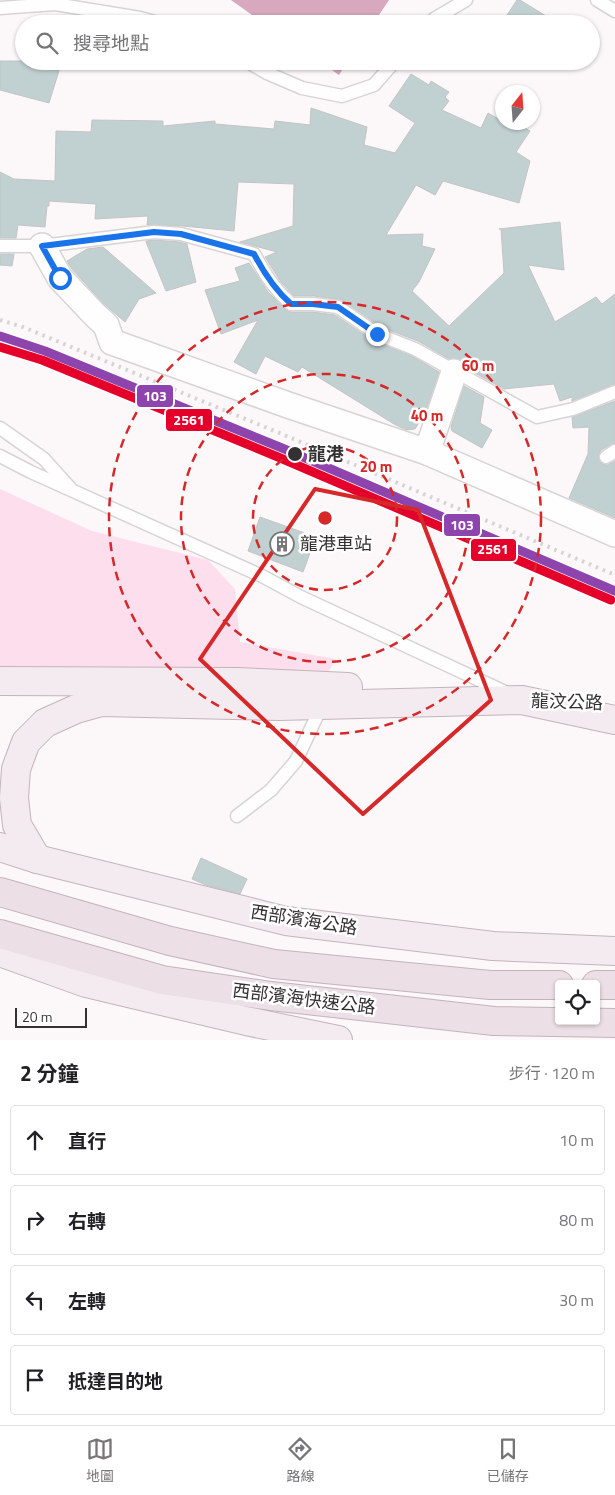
<!DOCTYPE html>
<html lang="zh-TW">
<meta charset="utf-8">
<style>
:root{--surface:#fff;--page:#f6f6f6;--text:#202124;--muted:#757577;--line:#e0e0e0;--accent:#7a7678}
body{margin:0;font-family:"Titillium Web","Noto Sans TC",sans-serif;background:var(--page);color:var(--text)}
.controls{position:absolute;right:15px;bottom:15px;display:grid;overflow:hidden;border-radius:5px;box-shadow:0 1px 4px #0004}
.controls button{width:45px;height:45px;display:grid;place-items:center;padding:0;border:0;border-bottom:1px solid var(--line);background:var(--surface);color:var(--text);font:25px sans-serif}
.compass{position:absolute;left:495px;top:85px;width:45px;height:45px;border-radius:50%;background:var(--surface);box-shadow:0 1px 4px #0004;rotate:17deg}
.scale{position:absolute;left:15px;bottom:12px;width:72px;box-sizing:border-box;padding-left:5px;border:2px solid #343132;border-top:0;font-size:14px;line-height:18px;white-space:nowrap;color:#343132;-webkit-text-stroke:4px #fff;paint-order:stroke}
.stop{position:absolute;width:15px;height:15px;margin:-11px;border:4px solid #1a73e8;border-radius:50%;background:#fff}
.stop.end{background:#1a73e8;border-color:#fff;box-shadow:0 1px 5px #0008}
.list{margin:0;padding:0;list-style:none}
h2{display:flex;justify-content:space-between;align-items:center;height:65px;margin:0;padding:0 20px;font-size:21px}
h2 small{font-size:16px;font-weight:400;color:var(--muted)}
.list li{display:grid;grid-template-columns:32px 1fr auto;gap:15px;align-items:center;box-sizing:border-box;height:70px;margin:0 10px 10px;padding:0 10px;border:1px solid var(--line);border-radius:5px}
.list b{display:block;font-size:19px;white-space:nowrap}
.list em{font-size:16px;font-style:normal;color:var(--muted)}
.icon{flex:none;width:28px;height:28px;fill:none;stroke:currentColor;stroke-width:2;stroke-linecap:round;stroke-linejoin:round}
.map{position:relative;flex:none;width:615px;height:1040px;overflow:hidden}
.search{position:absolute;background:var(--surface);box-shadow:0 1px 4px #0004;left:15px;right:15px;top:15px;height:55px;display:flex;align-items:center;gap:12px;box-sizing:border-box;padding:0 18px;border-radius:28px;color:var(--muted);font-size:19px}
.sheet{height:385px;background:var(--surface)}
nav{display:flex;justify-content:space-around;align-items:center;box-sizing:border-box;height:70px;border-top:1px solid var(--line);background:var(--surface);font-size:14px;color:var(--muted)}
nav a{display:grid;justify-items:center;gap:2px}
nav .on{color:var(--accent)}
.map>svg:first-child{display:block}
.green{fill:#fddeec}
.water{fill:#d7a8be}
.building{fill:#c1d0d1;stroke:#c5c4c5}
.lines{fill:none;stroke-linecap:round;stroke-linejoin:round}
.lane-casing{stroke:#d7d4d5;stroke-width:15}
.street-casing{stroke:#d7d4d5;stroke-width:28}
.primary-casing{stroke:#c3b4bb;stroke-width:30}
.highway-casing{stroke:#c3b4bb;stroke-width:30}
.lane{stroke:#fffefe;stroke-width:12}
.street{stroke:#fffefe;stroke-width:25}
.primary{stroke:#f4ebf0;stroke-width:28}
.highway{stroke:#ecdfe5;stroke-width:28}
.rail{stroke:#d5d4d4;stroke-width:4;stroke-dasharray:2.5 5;stroke-linecap:butt}
.rail-1-casing{stroke:#fff;stroke-width:12}
.rail-2-casing{stroke:#fff;stroke-width:12}
.rail-1{stroke:#8e44ad;stroke-width:9}
.rail-2{stroke:#e4002b;stroke-width:9}
.route{stroke:#1a73e8;stroke-width:6}
.marked{fill:none;stroke:#d62828;stroke-width:4;stroke-linejoin:round}
.ring{fill:none;stroke:#d62828;stroke-width:2.5;stroke-dasharray:9 6}
.stop-dot{fill:#343132;stroke:#fff;stroke-width:2}
.labels{text-anchor:middle;stroke-width:5;stroke-linejoin:round;paint-order:stroke}
.stop-label{font-size:18px;font-weight:bold;fill:#343132;stroke:#fff;text-anchor:start}
.poi-label{font-size:18px;fill:#343132;stroke:#fff;text-anchor:start}
.street-label{font-size:18px;fill:#343132;stroke:#fff}
.centre{fill:#d62828;stroke:#fff;stroke-width:2.5}
.ring-label{font-size:15px;text-anchor:middle;font-weight:bold;fill:#d62828;stroke:#fff;stroke-width:5;stroke-linejoin:round;paint-order:stroke}
.line-badge{stroke:#fff;stroke-width:2}
.badge-label{font-size:14px;text-anchor:middle;font-weight:bold;fill:#fff}
</style>
<div class="map">
<svg width="615" height="1040" viewBox="0 0 615 1040">
<rect width="100%" height="100%" fill="#fcf7f9"/>
<polygon class="green" points="0,489 92,531 208,560 235,589 240,642 336,659 323,681 0,671"/>
<g class="water">
<polygon points="231,0 389,0 373,24 265,24"/>
<polygon points="319,61 348,61 339,75"/>
</g>
<g class="building">
<polygon points="517,0 520,0 559,24 501,24"/>
<polygon points="0,61 62,61 49,103 0,90"/>
<polygon points="411,74 429,85 431,81 449,92 445,97 449,101 442,110 481,128 488,113 502,121 502,122 515,122 530,131 516,152 530,161 519,203 443,181 435,195 416,185 386,235 423,234 422,246 435,249 419,282 412,291 449,326 504,273 501,229 499,229 560,222 564,270 528,265 555,322 596,297 602,304 615,294 615,384 572,401 572,397 560,401 554,384 504,389 468,369 465,363 459,359 449,359 418,341 381,327 342,300 314,296 294,296 281,282 265,257 277,252 240,242 293,226 294,184 238,182 234,231 183,226 147,225 148,216 95,219 96,204 49,201 49,206 47,206 45,227 18,225 16,238 0,238 0,172 14,179 55,181 56,131 91,132 92,120 163,121 163,126 215,121 215,124 274,129 275,121 310,125 311,108 367,127 364,145 395,153 415,123 389,106"/>
<polygon points="154,240 180,242 187,244 196,282 166,291 146,242 146,241"/>
<polygon points="103,247 156,293 139,299 125,322 103,303 72,269 67,261 87,249"/>
<polygon points="0,254 14,254 12,266 0,265"/>
<polygon points="249,263 268,292 286,310 291,312 313,312 335,315 373,341 412,356 439,372 425,413 415,429 406,430 394,424 302,367 298,372 265,356 256,374 234,362 258,320 221,334 205,290 240,281 235,268"/>
<polygon points="464,386 484,397 480,423 492,430 482,448 452,431 451,427"/>
<polygon points="615,401 615,443 601,450 598,457 600,462 603,464 607,465 615,461 615,518 569,498 588,454 589,427 573,428 572,417"/>
<polygon points="260,517 316,537 303,572 248,551"/>
<polygon points="201,858 247,879 240,894 206,885 192,879"/>
</g>
<g class="lines">
<g class="lane-casing">
<g id="lane">
<polyline points="597,0 615,11"/>
<polyline points="0,8 55,4 140,18 162,24"/>
<polyline points="430,24 434,19 466,0"/>
<polyline points="246,61 267,73 302,88 342,96 374,85 395,61"/>
<path d="M 0,246 L 42,246 L 154,232 L 181,234 L 254,254 C 265,274 274,289 291,304 L 313,304 L 338,307 L 377,334 L 415,349 L 537,417 L 573,409 L 615,392"/>
<polyline points="0,428 44,459 70,488"/>
<polyline points="0,456 31,472 262,576 301,597 507,693"/>
<polyline points="606,457 615,451"/>
<polyline points="237,816 271,790 296,761 322,705"/>
</g>
</g>
<g class="street-casing">
<g id="street">
<polyline points="42,246 60,278 95,315 106,325 112,342 288,405 427,452"/>
<polyline points="454,372 427,452 615,534"/>
</g>
</g>
<g class="primary-casing">
<g id="primary">
<polyline points="0,681 238,682 348,687"/>
<polyline points="0,847 37,859 286,921 493,946 615,951"/>
<polyline points="37,859 17,825 14,798 16,769 26,742 45,723 76,709 101,702 279,706 522,700 615,720"/>
<polyline points="0,952 86,983 246,1021 338,1040"/>
</g>
</g>
<g class="highway-casing">
<g id="highway">
<polyline points="0,892 170,941 274,964 490,985 559,985"/>
<polyline points="0,934 162,980 271,996 494,1021 615,1023"/>
<polyline points="596,985 615,985"/>
</g>
</g>
<use href="#lane" class="lane"/>
<use href="#street" class="street"/>
<use href="#primary" class="primary"/>
<use href="#highway" class="highway"/>
<polyline class="rail" points="0,320 23,327 289,437 615,575"/>
<g class="rail-1-casing">
<polyline id="rail-1" points="0,336 45,351 282,448 615,591"/>
</g>
<g class="rail-2-casing">
<polyline id="rail-2" points="0,347 42,360 278,457 611,600"/>
</g>
<use href="#rail-1" class="rail-1"/>
<use href="#rail-2" class="rail-2"/>
</g>
<g class="lines">
<path class="route" d="M 60,278 L 42,246 L 154,232 L 181,234 L 254,254 C 264,273 275,290 291,304 L 313,304 L 338,307 L 377,334"/>
</g>
<path class="marked" d="M 315,489 L 418,510 L 491,700 L 363,814 L 200,659 Z"/>
<g class="ring">
<circle cx="325" cy="518" r="72"/>
<circle cx="325" cy="518" r="144"/>
<circle cx="325" cy="518" r="216"/>
</g>
<defs>
<g id="building-ring" transform="scale(1.25)"><circle r="9.5" fill="#fff" stroke="#7a7678" stroke-width="1.5"/><path d="M-4-6H4V6H1V3H-1V6H-4ZM-2.5-4.3h1.7v1.8h-1.7ZM.8-4.3h1.7v1.8H.8ZM-2.5-1h1.7V.8h-1.7ZM.8-1h1.7V.8H.8Z" fill="#7a7678"/></g>
</defs>
<g fill-rule="evenodd">
<use href="#building-ring" x="282" y="544"/>
</g>
<circle class="stop-dot" cx="295" cy="454" r="8"/>
<g class="labels">
<g class="stop-label">
<text x="308" y="460">龍港</text>
</g>
<g class="poi-label">
<text x="300" y="550">龍港車站</text>
</g>
<g class="street-label">
<text transform="translate(567 702) rotate(2)" y="6">龍汶公路</text>
<text transform="translate(304 920) rotate(9)" y="6">西部濱海公路</text>
<text transform="translate(304 999) rotate(7)" y="6">西部濱海快速公路</text>
</g>
</g>
<circle cx="325" cy="518" r="8" class="centre"/>
<g class="ring-label">
<text x="478" y="371">60 m</text>
<text x="427" y="421">40 m</text>
<text x="376" y="472">20 m</text>
</g>
<g class="line-badge">
<rect x="136" y="384" width="38" height="24" rx="5" fill="#8e44ad"/>
<rect x="165" y="408" width="48" height="24" rx="5" fill="#e4002b"/>
<rect x="443" y="513" width="38" height="24" rx="5" fill="#8e44ad"/>
<rect x="470" y="538" width="47" height="24" rx="5" fill="#e4002b"/>
</g>
<g class="badge-label">
<text x="155" y="401">103</text>
<text x="189" y="425">2561</text>
<text x="462" y="530">103</text>
<text x="493" y="554">2561</text>
</g>
</svg>
<div class="controls">
<button><svg class="icon" aria-label="locate" viewBox="0 0 24 24"><circle cx="12" cy="12" r="6"/><path d="M12 2v4M12 18v4M2 12h4M18 12h4"/></svg></button>
</div>
<svg class="compass" viewBox="-18 -18 36 36"><path d="M0-13l5 13h-10z" fill="#e53935"/><path d="M0 13l5-13h-10z" fill="#757577"/></svg>
<div class="scale">20 m</div>
<div class="stop" style="left:60px;top:278px"></div>
<div class="stop end" style="left:377px;top:334px"></div>
<div class="search"><svg class="icon" aria-label="search" viewBox="0 0 24 24"><circle cx="10" cy="10" r="6"/><path d="M15 15l6 6"/></svg>搜尋地點</div>
</div>
<section class="sheet">
<h2>2 分鐘<small>步行 · 120 m</small></h2>
<ul class="list">
<li><svg class="icon" aria-label="ahead" viewBox="0 0 24 24"><path d="M12 20V5M6 11l6-6 6 6"/></svg><div><b>直行</b></div><em>10 m</em></li>
<li><svg class="icon" aria-label="right" viewBox="0 0 24 24"><path d="M7 20v-9h11M14 6l5 5-5 5"/></svg><div><b>右轉</b></div><em>80 m</em></li>
<li><svg class="icon" aria-label="left" viewBox="0 0 24 24"><path d="M17 20v-9H6M10 6l-5 5 5 5"/></svg><div><b>左轉</b></div><em>30 m</em></li>
<li><svg class="icon" aria-label="arrive" viewBox="0 0 24 24"><path d="M6 21V4h12l-3 4 3 4H6"/></svg><div><b>抵達目的地</b></div></li>
</ul>
</section>
<nav>
<a class="on"><svg class="icon" aria-label="map" viewBox="0 0 24 24"><path d="M3 6l6-2 6 2 6-2v14l-6 2-6-2-6 2zM9 4v14M15 6v14"/></svg>地圖</a>
<a><svg class="icon" aria-label="directions" viewBox="0 0 24 24"><path d="M12 3l9 9-9 9-9-9zM9 14v-3h6M13 9l2 2-2 2"/></svg>路線</a>
<a><svg class="icon" aria-label="saved" viewBox="0 0 24 24"><path d="M7 4h10v16l-5-4-5 4z"/></svg>已儲存</a>
</nav>
